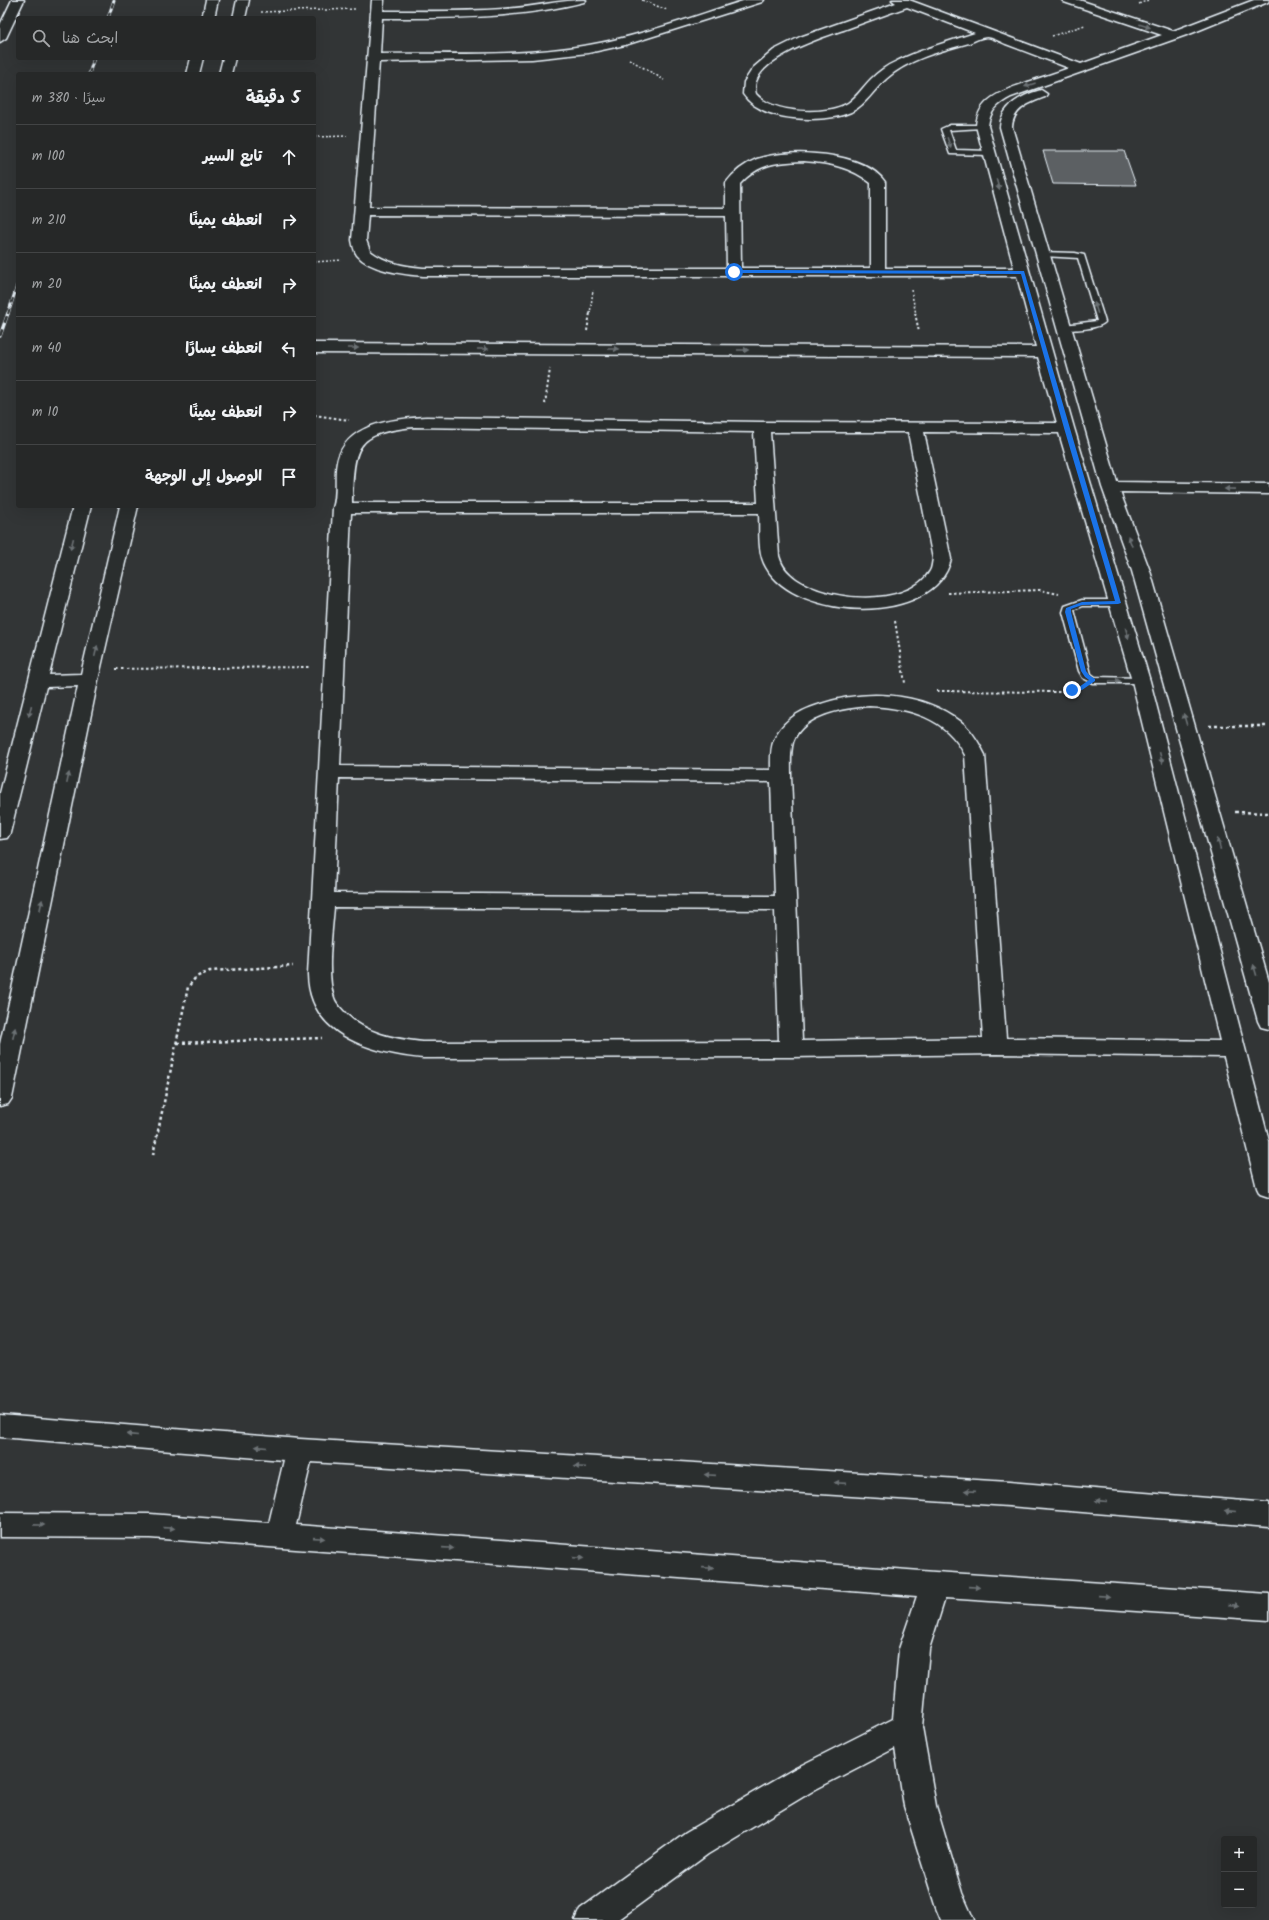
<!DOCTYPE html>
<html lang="ar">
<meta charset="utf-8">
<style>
:root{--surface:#262828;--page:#323434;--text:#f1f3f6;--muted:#a4a6a8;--line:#424445}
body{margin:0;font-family:Kalam,"Playpen Sans Arabic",sans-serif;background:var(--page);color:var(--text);direction:rtl}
.controls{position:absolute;right:12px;bottom:12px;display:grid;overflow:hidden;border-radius:4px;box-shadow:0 4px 16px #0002}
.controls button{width:36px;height:36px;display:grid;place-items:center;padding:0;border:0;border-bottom:1px solid var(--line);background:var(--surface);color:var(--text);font:20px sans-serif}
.stop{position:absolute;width:12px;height:12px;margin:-9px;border:3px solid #1a73e8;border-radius:50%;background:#fff}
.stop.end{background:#1a73e8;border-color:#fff;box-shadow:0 1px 4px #0008}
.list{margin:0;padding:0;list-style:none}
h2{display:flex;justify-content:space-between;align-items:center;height:52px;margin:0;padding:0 16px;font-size:17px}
h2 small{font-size:13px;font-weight:400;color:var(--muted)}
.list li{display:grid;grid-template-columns:26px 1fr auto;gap:12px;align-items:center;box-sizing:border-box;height:64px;padding:0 16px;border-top:1px solid var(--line)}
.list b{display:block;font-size:15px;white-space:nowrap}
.list em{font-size:13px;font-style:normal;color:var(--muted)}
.icon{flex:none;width:22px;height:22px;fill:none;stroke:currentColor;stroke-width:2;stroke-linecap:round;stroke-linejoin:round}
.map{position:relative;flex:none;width:1269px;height:1920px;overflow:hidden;direction:ltr}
.search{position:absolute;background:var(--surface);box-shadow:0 4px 16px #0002;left:16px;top:16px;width:300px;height:44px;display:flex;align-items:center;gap:10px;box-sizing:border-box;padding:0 14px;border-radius:4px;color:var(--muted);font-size:15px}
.panel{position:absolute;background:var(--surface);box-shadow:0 4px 16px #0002;left:16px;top:72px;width:300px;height:436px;border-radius:4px;direction:rtl}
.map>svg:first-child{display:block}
.building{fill:#5c6063;stroke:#e8f1f8}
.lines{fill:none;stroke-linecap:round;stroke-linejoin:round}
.service-casing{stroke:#e8f1f8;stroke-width:3}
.minor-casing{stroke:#e8f1f8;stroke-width:3}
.tertiary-casing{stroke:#e8f1f8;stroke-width:3}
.path-far2{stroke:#e8f1f8;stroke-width:1.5;stroke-dasharray:2 2;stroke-linecap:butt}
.path-far1{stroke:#e8f1f8;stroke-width:2;stroke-dasharray:2.5 2.5;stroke-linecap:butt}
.path{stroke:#e8f1f8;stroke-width:2.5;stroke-dasharray:3 3;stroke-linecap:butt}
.service{fill:#2a2d2e;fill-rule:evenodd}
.minor{fill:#2a2d2e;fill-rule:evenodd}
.tertiary{fill:#2a2d2e;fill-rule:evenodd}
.rail-far1-casing{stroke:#e8f1f8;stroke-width:3}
.rail-casing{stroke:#e8f1f8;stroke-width:3.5}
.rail-far1{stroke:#2a2d2e;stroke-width:2;stroke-dasharray:5.5;stroke-linecap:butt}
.rail{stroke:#2a2d2e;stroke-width:2.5;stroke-dasharray:7;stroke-linecap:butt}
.oneway{fill:#6c7275}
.route{fill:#1a73e8}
</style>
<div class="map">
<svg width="1269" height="1920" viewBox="0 0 1269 1920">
<rect width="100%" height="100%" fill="#323536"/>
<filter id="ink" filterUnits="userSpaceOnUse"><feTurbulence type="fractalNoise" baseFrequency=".025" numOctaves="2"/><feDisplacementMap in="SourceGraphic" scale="8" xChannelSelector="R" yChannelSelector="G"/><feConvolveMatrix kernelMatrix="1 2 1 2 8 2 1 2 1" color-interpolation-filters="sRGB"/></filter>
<g filter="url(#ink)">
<polygon class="building" points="1043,151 1124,151 1136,185 1053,184"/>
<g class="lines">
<g class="service-casing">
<g id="service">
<polygon points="950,125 984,125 986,126 982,128 949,130 956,150 989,151 993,153 989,155 950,154 941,129"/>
<path d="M 1040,252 L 1075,253 L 1084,255 L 1105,322 C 1099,329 1071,331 1061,329 L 1061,325 L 1064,325 L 1097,321 L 1078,258 L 1043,256 L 1040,256 Z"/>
<polygon points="1082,600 1118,600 1123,603 1118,606 1083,606 1074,610 1091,674 1095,677 1141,678 1146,681 1145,683 1093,683 1083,678 1079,671 1063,612 1065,606"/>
</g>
</g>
<g class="minor-casing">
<g id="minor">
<polygon points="12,0 24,0 6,38 0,42 0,25"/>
<path d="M 372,0 L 384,0 L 383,11 C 423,11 463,12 503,9 C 531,8 558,0 586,0 L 584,2 C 517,19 451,18 382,18 L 380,54 C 449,53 520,57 589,45 C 642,36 694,16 746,0 L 764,0 L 762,2 L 625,45 L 588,53 L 532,59 L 379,62 L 369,207 L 726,208 L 726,183 C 734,172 745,164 757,159 C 789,148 864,151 885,182 L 885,268 L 1014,268 L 976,126 C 978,97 1006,90 1028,82 C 1042,77 1056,73 1069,68 C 1048,60 1027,52 1006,44 C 1001,42 992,37 987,37 C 981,37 974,41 969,43 C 941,51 908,59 886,79 C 874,89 866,105 851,112 C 823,124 761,122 743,94 L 744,82 L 753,68 L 774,50 L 800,37 L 896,3 L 892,0 L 909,0 L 1081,64 L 1162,35 L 1064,2 L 1062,0 L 1079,0 L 1173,31 L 1254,0 L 1269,0 L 1268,2 L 1192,33 L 1011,97 C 998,104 990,110 988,126 L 1074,428 L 1150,681 L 1269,1141 L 1269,1197 L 1260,1194 L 1257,1188 L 1224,1057 L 995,1054 L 791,1057 L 423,1058 C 372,1053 309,1036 308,974 L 333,508 C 338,494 334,477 337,462 C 346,423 393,419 426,417 L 762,422 L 1057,423 L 1038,357 L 314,353 L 314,343 L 1036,347 L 1017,276 L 423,276 C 404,274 370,271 357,255 C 354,251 353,245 352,240 ZM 907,7 L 975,33 C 948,42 921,49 895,62 C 886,66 878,72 871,79 C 863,87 857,97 848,103 C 826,116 773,114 756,94 C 745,60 827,36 849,28 C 868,21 887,14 907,7 ZM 804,161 C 829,163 851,167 871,183 L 871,268 L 741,268 L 740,184 C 759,163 777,162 804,161 ZM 368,215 L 726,216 L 727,268 L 423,268 C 403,266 386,263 370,251 L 366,240 ZM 414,427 L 754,432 L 758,503 L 352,503 C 354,448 353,433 414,427 ZM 770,432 L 908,432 L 933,559 C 932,563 932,568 930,571 C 907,610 819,602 790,574 C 784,569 781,563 779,556 ZM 924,432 L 1059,433 L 1132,681 L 1220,1041 L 1006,1038 L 985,755 C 979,743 971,729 960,721 C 920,691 863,689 818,705 C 799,711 782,721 774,740 C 770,749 771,760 771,770 L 340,766 L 351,513 L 759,513 C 760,530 757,552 766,567 C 796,621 935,627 951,559 ZM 869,706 C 909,708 946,717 965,755 L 983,1038 L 802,1041 L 791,776 C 791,765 790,753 793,742 C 803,714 844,708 869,706 ZM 339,778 L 771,782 L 775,896 L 334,893 ZM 334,907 L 775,910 L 779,1041 L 423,1042 C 394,1039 366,1034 345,1013 C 341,1008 336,1004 334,998 C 326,975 332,932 334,907 Z"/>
<path d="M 1041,90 L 1047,94 L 1045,97 C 1030,103 1013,108 1012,127 L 1117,482 L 1269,484 L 1269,494 L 1120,492 L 1150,571 L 1269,982 L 1269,1029 L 1261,1027 L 1258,1021 L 1132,571 L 1102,487 L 1000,127 C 1001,106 1022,95 1041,90 Z"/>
<polygon points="0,1415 300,1439 1009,1482 1269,1503 1269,1527 1009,1506 311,1462 296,1525 935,1572 1269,1594 1269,1620 945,1598 929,1649 922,1727 936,1806 962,1893 974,1920 941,1920 936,1908 904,1806 895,1748 816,1789 708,1854 618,1920 575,1920 580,1909 686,1832 794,1769 893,1719 899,1649 917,1596 150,1538 0,1537 0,1513 150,1514 269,1523 284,1460 0,1437"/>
</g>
</g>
<g class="tertiary-casing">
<g id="tertiary">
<polygon points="206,0 218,0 214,18 202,18"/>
<polygon points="237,0 249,0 245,18 233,18"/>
<polygon points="191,58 203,58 199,74 187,74"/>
<polygon points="223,58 235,58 231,74 219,74"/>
<polygon points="73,506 91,506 49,675 81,674 120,506 138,506 98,680 12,1098 8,1104 0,1106 0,1044 78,686 46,687 10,833 7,838 0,839 0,793"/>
</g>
</g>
<g class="path-far2">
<polyline points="642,0 667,10"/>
<polyline points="1139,4 1148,0"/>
<polyline points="261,12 356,9"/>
<polyline points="1052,36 1085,25"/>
<polyline points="629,59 664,80"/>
<polyline points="314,137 347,136"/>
<polyline points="314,262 342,260"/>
<polyline points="911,290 916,314"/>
<polyline points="590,314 593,290"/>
</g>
<g class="path-far1">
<polyline points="915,313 919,332"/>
<polyline points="587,331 590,313"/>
<polyline points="545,404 550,369"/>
<polyline points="314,415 349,420"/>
<polyline points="948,593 1040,590 1059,594"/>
<polyline points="895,621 905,683"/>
<polyline points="116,669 309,667"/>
<polyline points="937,691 1060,692 1076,690"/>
</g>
<g class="path">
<polyline points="1209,726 1269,726"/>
<polyline points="1235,812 1269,813"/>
<polyline points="177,1043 322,1038"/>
<polyline points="153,1155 188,987 196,977 210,971 293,966"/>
</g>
<use href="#service" class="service"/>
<use href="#minor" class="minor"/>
<use href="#tertiary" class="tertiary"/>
<g class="rail-far1-casing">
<g id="rail-far1">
<polyline points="108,18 114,0"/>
<polyline points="89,74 94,58"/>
<polyline points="8,314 18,283"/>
</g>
</g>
<g class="rail-casing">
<polyline id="rail" points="0,336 8,313"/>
</g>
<use href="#rail-far1" class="rail-far1"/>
<use href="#rail" class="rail"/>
</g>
<defs><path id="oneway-solid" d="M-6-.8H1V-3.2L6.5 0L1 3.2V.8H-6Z"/></defs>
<g class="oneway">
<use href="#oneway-solid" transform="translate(1145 26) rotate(18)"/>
<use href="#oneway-solid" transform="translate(1030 85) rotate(161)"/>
<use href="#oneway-solid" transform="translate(949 143) rotate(72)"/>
<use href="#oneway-solid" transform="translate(998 185) rotate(74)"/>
<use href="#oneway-solid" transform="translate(1096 308) rotate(-107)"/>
<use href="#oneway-solid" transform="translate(353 348)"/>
<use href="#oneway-solid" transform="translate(483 349)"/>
<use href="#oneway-solid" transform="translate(613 349)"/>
<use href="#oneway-solid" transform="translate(743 350)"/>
<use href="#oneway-solid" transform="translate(1230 489) rotate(-179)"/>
<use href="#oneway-solid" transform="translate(1130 541) rotate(-111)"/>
<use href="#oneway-solid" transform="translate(72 544) rotate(104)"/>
<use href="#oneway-solid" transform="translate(1127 633) rotate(74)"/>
<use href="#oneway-solid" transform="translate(96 651) rotate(-77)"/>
<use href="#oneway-solid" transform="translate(1115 681)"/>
<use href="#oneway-solid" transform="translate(30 711) rotate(104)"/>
<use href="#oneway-solid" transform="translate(1185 719) rotate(-106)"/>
<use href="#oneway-solid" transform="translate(1161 758) rotate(76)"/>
<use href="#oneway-solid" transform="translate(68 778) rotate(-78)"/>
<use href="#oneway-solid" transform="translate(1219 844) rotate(-105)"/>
<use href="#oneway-solid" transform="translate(41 905) rotate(-78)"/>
<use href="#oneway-solid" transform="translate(1255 970) rotate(-106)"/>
<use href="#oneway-solid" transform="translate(14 1033) rotate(-78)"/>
<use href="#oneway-solid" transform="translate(132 1435) rotate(-175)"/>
<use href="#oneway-solid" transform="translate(261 1447) rotate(-175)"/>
<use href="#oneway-solid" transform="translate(580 1467) rotate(-176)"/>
<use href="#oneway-solid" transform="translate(710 1475) rotate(-176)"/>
<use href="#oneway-solid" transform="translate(840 1483) rotate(-176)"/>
<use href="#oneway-solid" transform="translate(970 1491) rotate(-176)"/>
<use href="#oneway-solid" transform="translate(1101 1501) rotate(-175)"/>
<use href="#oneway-solid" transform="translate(1230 1511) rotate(-175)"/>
<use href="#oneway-solid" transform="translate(39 1525) rotate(1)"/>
<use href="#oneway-solid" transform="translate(169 1528) rotate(4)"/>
<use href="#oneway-solid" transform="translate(319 1538) rotate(4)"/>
<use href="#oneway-solid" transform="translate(448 1548) rotate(4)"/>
<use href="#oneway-solid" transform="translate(578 1558) rotate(4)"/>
<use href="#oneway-solid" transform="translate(708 1568) rotate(4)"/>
<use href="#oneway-solid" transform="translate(974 1587) rotate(4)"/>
<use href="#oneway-solid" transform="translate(1104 1596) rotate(4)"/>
<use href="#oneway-solid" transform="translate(1234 1605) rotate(4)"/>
</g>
</g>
<polygon class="route" points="734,270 1024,271 1121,603 1118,604 1082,605 1071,609 1071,612 1086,671 1089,675 1095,679 1095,681 1082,690 1072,692 1069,690 1079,687 1089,680 1085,677 1081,671 1065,612 1066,608 1082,602 1115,601 1064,428 1021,274 733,273"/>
</svg>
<div class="controls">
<button>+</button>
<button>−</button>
</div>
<div class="stop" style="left:734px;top:272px"></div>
<div class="stop end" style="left:1072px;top:690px"></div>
<div class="search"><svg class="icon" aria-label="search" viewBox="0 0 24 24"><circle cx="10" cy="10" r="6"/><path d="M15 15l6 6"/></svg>ابحث هنا</div>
<section class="panel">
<h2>5 دقيقة<small>سيرًا · 380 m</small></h2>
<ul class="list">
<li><svg class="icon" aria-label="ahead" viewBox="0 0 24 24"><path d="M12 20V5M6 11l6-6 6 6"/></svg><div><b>تابع السير</b></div><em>100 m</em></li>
<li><svg class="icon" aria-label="right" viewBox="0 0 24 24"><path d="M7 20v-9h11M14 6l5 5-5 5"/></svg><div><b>انعطف يمينًا</b></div><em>210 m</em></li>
<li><svg class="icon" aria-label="right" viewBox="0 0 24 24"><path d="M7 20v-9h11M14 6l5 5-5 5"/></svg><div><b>انعطف يمينًا</b></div><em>20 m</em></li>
<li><svg class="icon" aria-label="left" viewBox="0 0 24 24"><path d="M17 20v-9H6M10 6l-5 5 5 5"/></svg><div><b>انعطف يسارًا</b></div><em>40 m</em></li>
<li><svg class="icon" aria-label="right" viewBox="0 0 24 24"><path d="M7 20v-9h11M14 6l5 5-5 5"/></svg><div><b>انعطف يمينًا</b></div><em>10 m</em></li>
<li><svg class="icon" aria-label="arrive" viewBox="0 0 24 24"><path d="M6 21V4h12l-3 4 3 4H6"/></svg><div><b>الوصول إلى الوجهة</b></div></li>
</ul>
</section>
</div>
